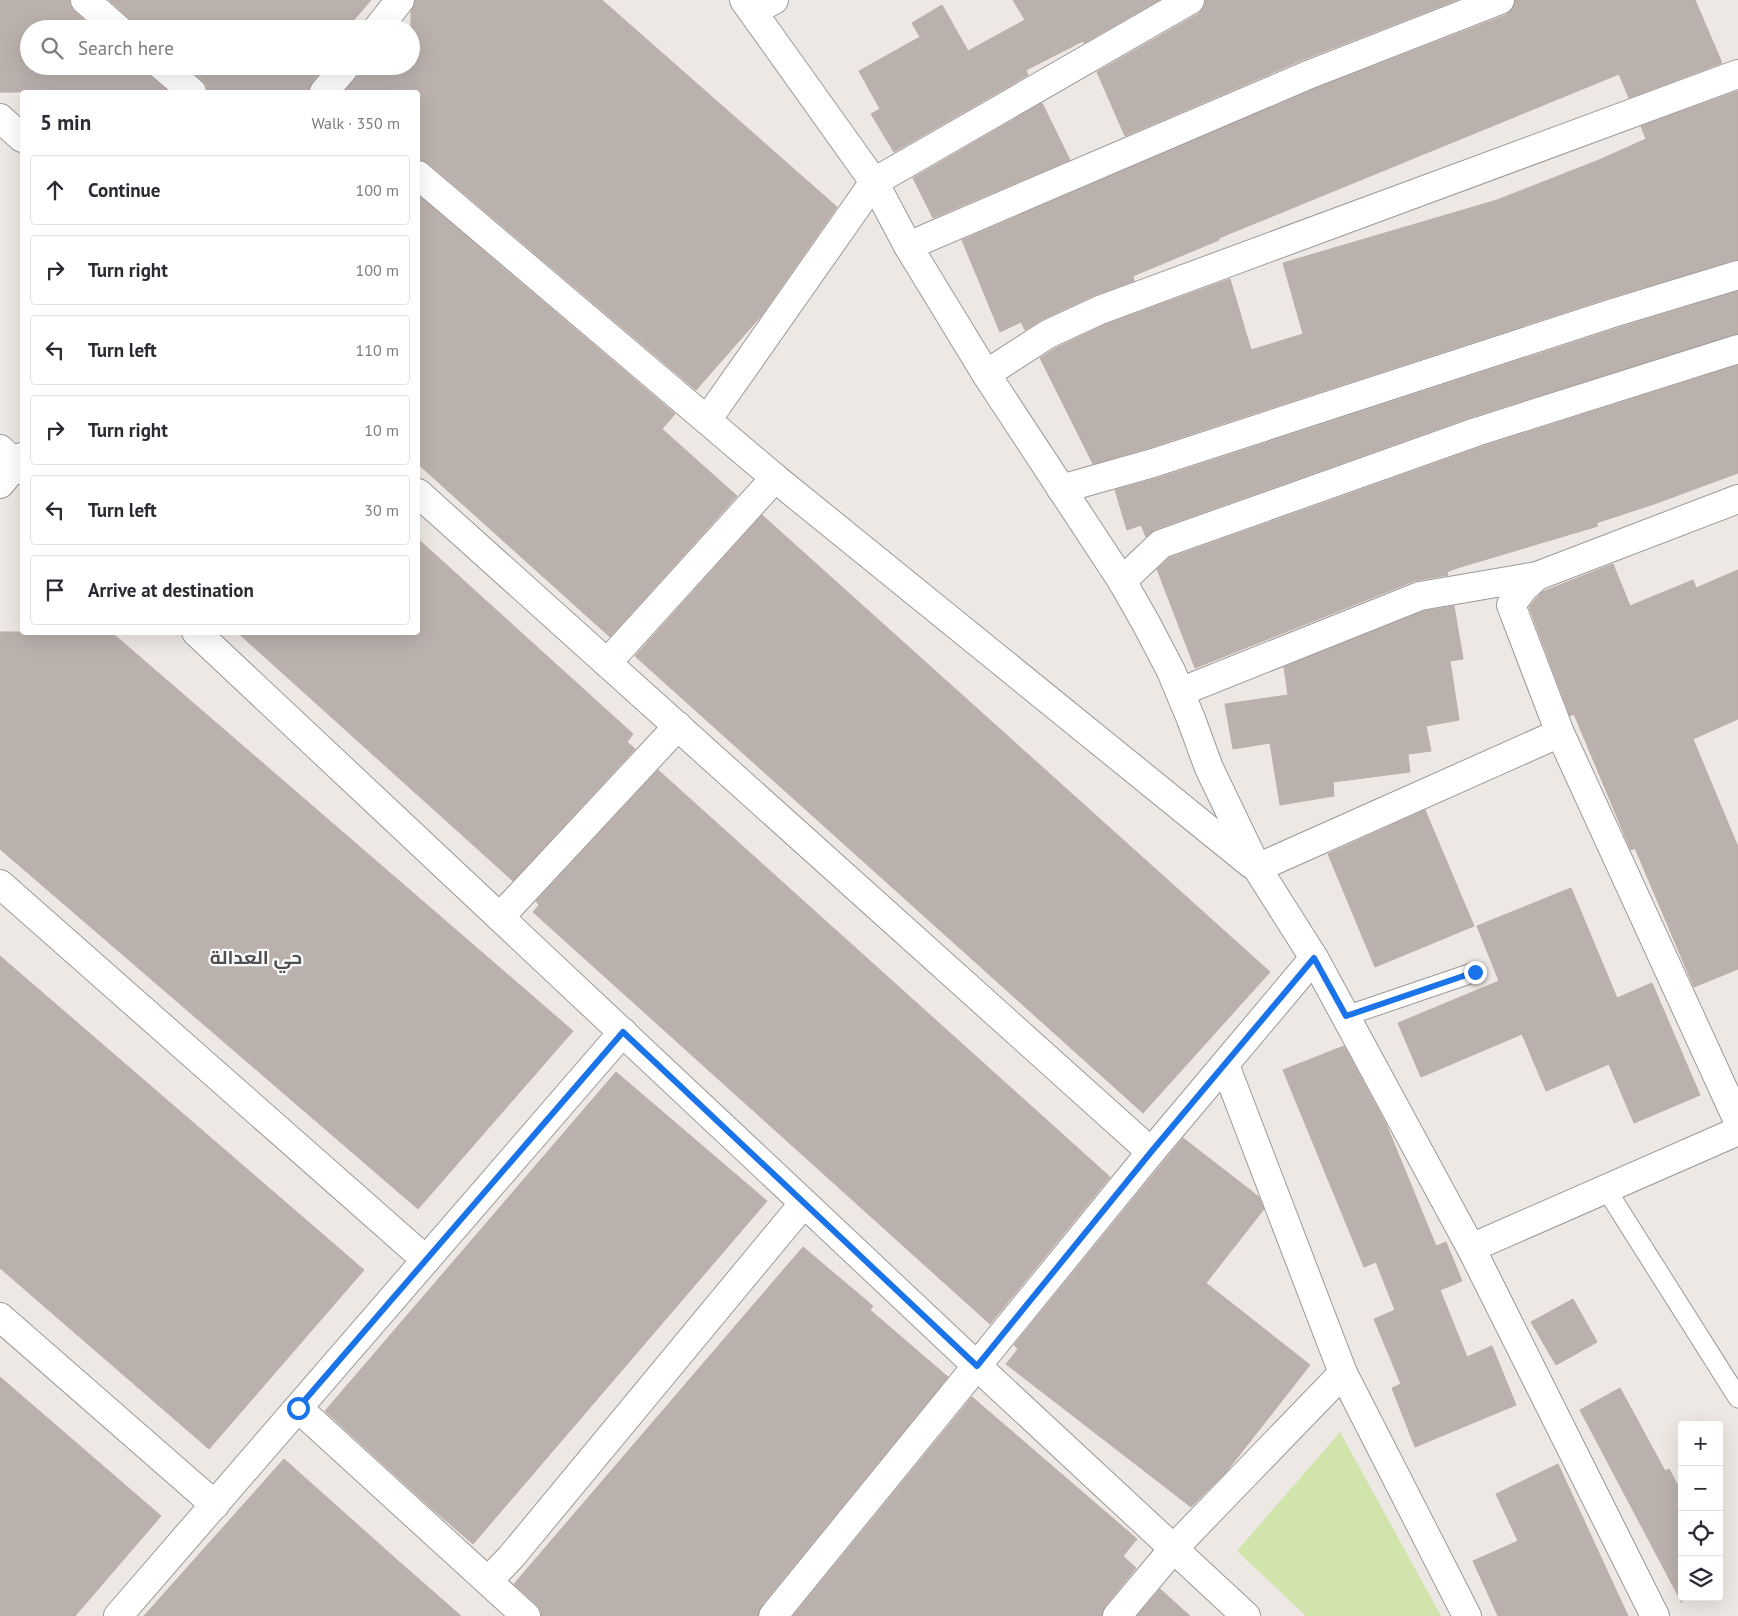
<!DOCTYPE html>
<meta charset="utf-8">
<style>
:root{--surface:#fff;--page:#f2f2f3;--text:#2b2b33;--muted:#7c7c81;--line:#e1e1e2}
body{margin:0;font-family:"PT Sans",Cairo,sans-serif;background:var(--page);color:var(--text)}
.controls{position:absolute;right:15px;bottom:15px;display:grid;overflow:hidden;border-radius:5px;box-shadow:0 5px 20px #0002}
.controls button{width:45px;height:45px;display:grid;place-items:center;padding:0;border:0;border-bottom:1px solid var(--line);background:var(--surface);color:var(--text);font:25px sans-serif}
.stop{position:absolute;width:15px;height:15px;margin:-11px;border:4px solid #1a73e8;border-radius:50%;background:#fff}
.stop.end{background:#1a73e8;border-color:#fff;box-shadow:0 1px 5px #0008}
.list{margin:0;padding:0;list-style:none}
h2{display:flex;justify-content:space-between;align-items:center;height:65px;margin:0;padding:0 20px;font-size:21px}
h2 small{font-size:16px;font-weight:400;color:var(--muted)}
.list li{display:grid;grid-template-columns:32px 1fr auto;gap:15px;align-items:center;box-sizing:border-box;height:70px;margin:0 10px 10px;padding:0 10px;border:1px solid var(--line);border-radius:5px}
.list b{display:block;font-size:19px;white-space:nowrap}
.list em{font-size:16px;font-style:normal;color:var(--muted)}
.icon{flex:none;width:28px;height:28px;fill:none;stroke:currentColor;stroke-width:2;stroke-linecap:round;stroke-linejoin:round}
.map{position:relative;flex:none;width:1738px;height:1616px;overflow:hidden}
.search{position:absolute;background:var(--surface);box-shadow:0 5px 20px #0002;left:20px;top:20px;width:400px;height:55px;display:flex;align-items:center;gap:12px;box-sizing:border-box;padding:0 18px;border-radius:28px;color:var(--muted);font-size:19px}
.panel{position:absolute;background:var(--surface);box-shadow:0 5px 20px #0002;left:20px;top:90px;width:400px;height:545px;border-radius:5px}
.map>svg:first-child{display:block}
.grass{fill:#d1e4ac}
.building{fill:#bab1ad;stroke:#beada7}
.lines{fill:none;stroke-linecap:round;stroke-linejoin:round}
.service-casing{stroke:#9a9a9a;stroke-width:21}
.pedestrian-casing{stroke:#9a9a9a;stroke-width:30}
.minor-casing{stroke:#9a9a9a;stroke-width:30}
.service{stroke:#fff;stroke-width:19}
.pedestrian{stroke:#fff;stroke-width:28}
.minor{stroke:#fff;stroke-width:28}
.route{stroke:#1a73e8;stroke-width:6}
.labels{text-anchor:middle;stroke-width:4.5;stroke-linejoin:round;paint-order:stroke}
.quarter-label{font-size:19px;font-weight:bold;fill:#505050;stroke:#fff}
</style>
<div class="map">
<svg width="1738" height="1616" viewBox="0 0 1738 1616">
<rect width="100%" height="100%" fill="#ede8e3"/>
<polygon class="grass" points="1340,1432 1441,1616 1306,1616 1237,1551"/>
<g class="building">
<polygon points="0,0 70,0 70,5 74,11 94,29 29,29 29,66 147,66 147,72 151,77 169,92 0,92"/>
<polygon points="109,0 371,0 346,29 133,29 133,24 129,18"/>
<polygon points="415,0 602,0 837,207 761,316 696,390 428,163 418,160 418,92 344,92 358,76 361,66 411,66 411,11"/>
<polygon points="1013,0 1159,0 1084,43 1083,41 1026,70 1028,75 894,152 871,114 880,109 859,71 920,37 912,23 942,5 968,51 1025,20"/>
<polygon points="1206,0 1457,0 1302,60 1125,136 1097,72 1198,14 1204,7"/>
<polygon points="1515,0 1695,0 1722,63 1629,98 1619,74 1219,238 1219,240 1133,276 1134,281 1093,296 1041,320 1025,330 1021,322 1000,332 962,240 1314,89 1506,15 1512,9"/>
<polygon points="186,66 325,66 312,82 309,92 207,92 207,86 203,81"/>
<polygon points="1738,91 1738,260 1608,298 1148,448 1093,464 1040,358 1056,348 1106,324 1230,279 1251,350 1303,334 1283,263 1497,200 1599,160 1646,139 1641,126"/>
<polygon points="1042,103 1070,160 933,218 913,178"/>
<polygon points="418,195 675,414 662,429 737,496 610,637 418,464"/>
<polygon points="1738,291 1738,334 1471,417 1156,529 1146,537 1141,525 1127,530 1115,490 1158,478 1618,328"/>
<polygon points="1738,365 1738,473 1654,504 1596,523 1598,526 1457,568 1447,572 1448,575 1414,581 1195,668 1157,569 1169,558 1481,447"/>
<polygon points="762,515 1270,972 1143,1113 635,656"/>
<polygon points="418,539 633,734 627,742 635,749 513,881 237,632 418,632"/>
<polygon points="1613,564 1630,606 1693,580 1696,588 1738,570 1738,719 1693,739 1738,847 1738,969 1694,987 1635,848 1631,850 1630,848 1574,714 1570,716 1529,607 1542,592"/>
<polygon points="1454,606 1463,659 1450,661 1459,720 1426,726 1431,751 1408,754 1410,772 1333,782 1334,796 1280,805 1270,743 1233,749 1225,704 1288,695 1284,667 1424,611"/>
<polygon points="0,632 111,632 573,1031 418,1209 0,849"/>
<polygon points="658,770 1110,1177 990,1324 533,912 539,905 536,901"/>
<polygon points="1425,810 1474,926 1375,967 1328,854"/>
<polygon points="1571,888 1617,998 1652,983 1700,1095 1634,1123 1609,1064 1546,1091 1522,1034 1421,1077 1398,1023 1499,981 1477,926"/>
<polygon points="0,956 364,1270 209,1449 0,1268"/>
<polygon points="1344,1046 1386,1124 1436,1246 1446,1242 1462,1281 1440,1290 1467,1357 1492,1346 1516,1405 1415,1447 1392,1388 1401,1384 1374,1319 1395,1310 1376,1262 1364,1267 1283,1070"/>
<polygon points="616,1072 767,1201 473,1544 429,1506 325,1411"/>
<polygon points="1183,1138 1259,1197 1264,1209 1206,1283 1310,1365 1226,1472 1191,1507 1006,1364 1018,1349 1014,1345"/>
<polygon points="803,1247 873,1306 870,1310 948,1377 761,1606 758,1616 541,1616 541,1611 537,1605 514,1584"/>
<polygon points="1573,1299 1597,1342 1556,1365 1531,1322"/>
<polygon points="0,1377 161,1516 75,1616 0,1616"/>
<polygon points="1620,1388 1665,1471 1669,1469 1682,1493 1682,1603 1580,1410"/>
<polygon points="972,1397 1137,1539 1123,1556 1136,1568 1105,1606 1102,1616 793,1616"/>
<polygon points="284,1459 396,1559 461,1616 144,1616"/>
<polygon points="1558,1464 1628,1616 1498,1616 1473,1561 1518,1541 1496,1494"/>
<polygon points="1160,1589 1190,1616 1137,1616"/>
</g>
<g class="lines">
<g class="service-casing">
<g id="service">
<polyline points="1346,1016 1475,972"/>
<polyline points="1606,1189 1738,1398"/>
</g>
</g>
<g class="pedestrian-casing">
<g id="pedestrian">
<polyline points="753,11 774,0"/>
<polyline points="874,182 1190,0"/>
<polyline points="908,246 1308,75 1500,0"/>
<polyline points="986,374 1048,334 1100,310 1738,74"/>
<polyline points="1061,489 1153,463 1613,313 1738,275"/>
<polyline points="1122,581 1161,544 1476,432 1738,349"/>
<polyline points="1180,692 1420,596 1537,576"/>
<polyline points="1257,868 1560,733"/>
</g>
</g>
<g class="minor-casing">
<g id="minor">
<polyline points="85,0 118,29"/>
<polyline points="744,0 874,182 908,246 986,374 1122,581 1147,625 1171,671 1191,719 1209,768 1257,868 1314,958 1471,1248 1655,1616"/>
<polyline points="377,29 400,0"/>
<polyline points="162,66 192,92"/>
<polyline points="324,92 346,66"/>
<polyline points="0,118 22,138"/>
<polyline points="418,175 775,478 1251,864"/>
<polyline points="707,420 874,182"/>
<polyline points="0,449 22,470"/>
<polyline points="0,484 22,457"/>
<polyline points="418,493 1151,1152"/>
<polyline points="1738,499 1537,576 1523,589 1511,605 1560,733 1738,1121"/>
<polyline points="196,632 804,1203 977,1366 1246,1616"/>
<polyline points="607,663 775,478"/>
<polyline points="0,884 426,1260"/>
<polyline points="500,917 678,726"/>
<polyline points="1225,1065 1343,1373 1467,1616"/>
<polyline points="1471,1248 1738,1131"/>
<polyline points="0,1317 215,1505"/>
<polyline points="298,1408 526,1616"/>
<polyline points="488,1581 511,1557 804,1203"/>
<polyline points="118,1616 623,1032"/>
<polyline points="773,1616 1151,1152 1314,958"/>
<polyline points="1117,1616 1174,1548 1343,1373"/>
</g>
</g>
<use href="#service" class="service"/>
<use href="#pedestrian" class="pedestrian"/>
<use href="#minor" class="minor"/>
</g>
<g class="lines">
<polyline class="route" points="298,1408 623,1032 977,1366 1151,1152 1314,958 1346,1016 1475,972"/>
</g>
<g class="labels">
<g class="quarter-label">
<text x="256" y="964">حي العدالة</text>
</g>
</g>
</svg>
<div class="controls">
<button>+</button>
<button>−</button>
<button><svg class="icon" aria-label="locate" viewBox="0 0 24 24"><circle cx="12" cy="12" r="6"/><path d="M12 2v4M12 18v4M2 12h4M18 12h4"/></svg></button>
<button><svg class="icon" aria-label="layers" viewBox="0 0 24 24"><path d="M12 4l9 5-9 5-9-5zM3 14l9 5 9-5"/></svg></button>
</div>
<div class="stop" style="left:298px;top:1408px"></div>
<div class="stop end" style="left:1475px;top:972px"></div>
<div class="search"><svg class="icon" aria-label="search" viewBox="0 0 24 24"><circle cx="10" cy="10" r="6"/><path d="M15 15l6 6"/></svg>Search here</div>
<section class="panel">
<h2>5 min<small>Walk · 350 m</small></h2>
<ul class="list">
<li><svg class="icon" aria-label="ahead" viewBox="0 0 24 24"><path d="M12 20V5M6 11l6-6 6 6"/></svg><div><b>Continue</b></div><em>100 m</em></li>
<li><svg class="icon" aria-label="right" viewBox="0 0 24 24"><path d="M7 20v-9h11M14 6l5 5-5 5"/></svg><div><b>Turn right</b></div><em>100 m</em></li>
<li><svg class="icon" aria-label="left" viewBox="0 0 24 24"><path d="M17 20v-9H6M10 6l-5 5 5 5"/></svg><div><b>Turn left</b></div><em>110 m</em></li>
<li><svg class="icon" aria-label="right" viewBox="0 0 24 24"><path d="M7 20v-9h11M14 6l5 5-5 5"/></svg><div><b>Turn right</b></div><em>10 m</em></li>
<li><svg class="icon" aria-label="left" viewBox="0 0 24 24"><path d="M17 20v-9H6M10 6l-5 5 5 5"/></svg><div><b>Turn left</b></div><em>30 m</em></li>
<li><svg class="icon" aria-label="arrive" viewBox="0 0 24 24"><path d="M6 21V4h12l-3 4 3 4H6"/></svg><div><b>Arrive at destination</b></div></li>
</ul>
</section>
</div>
